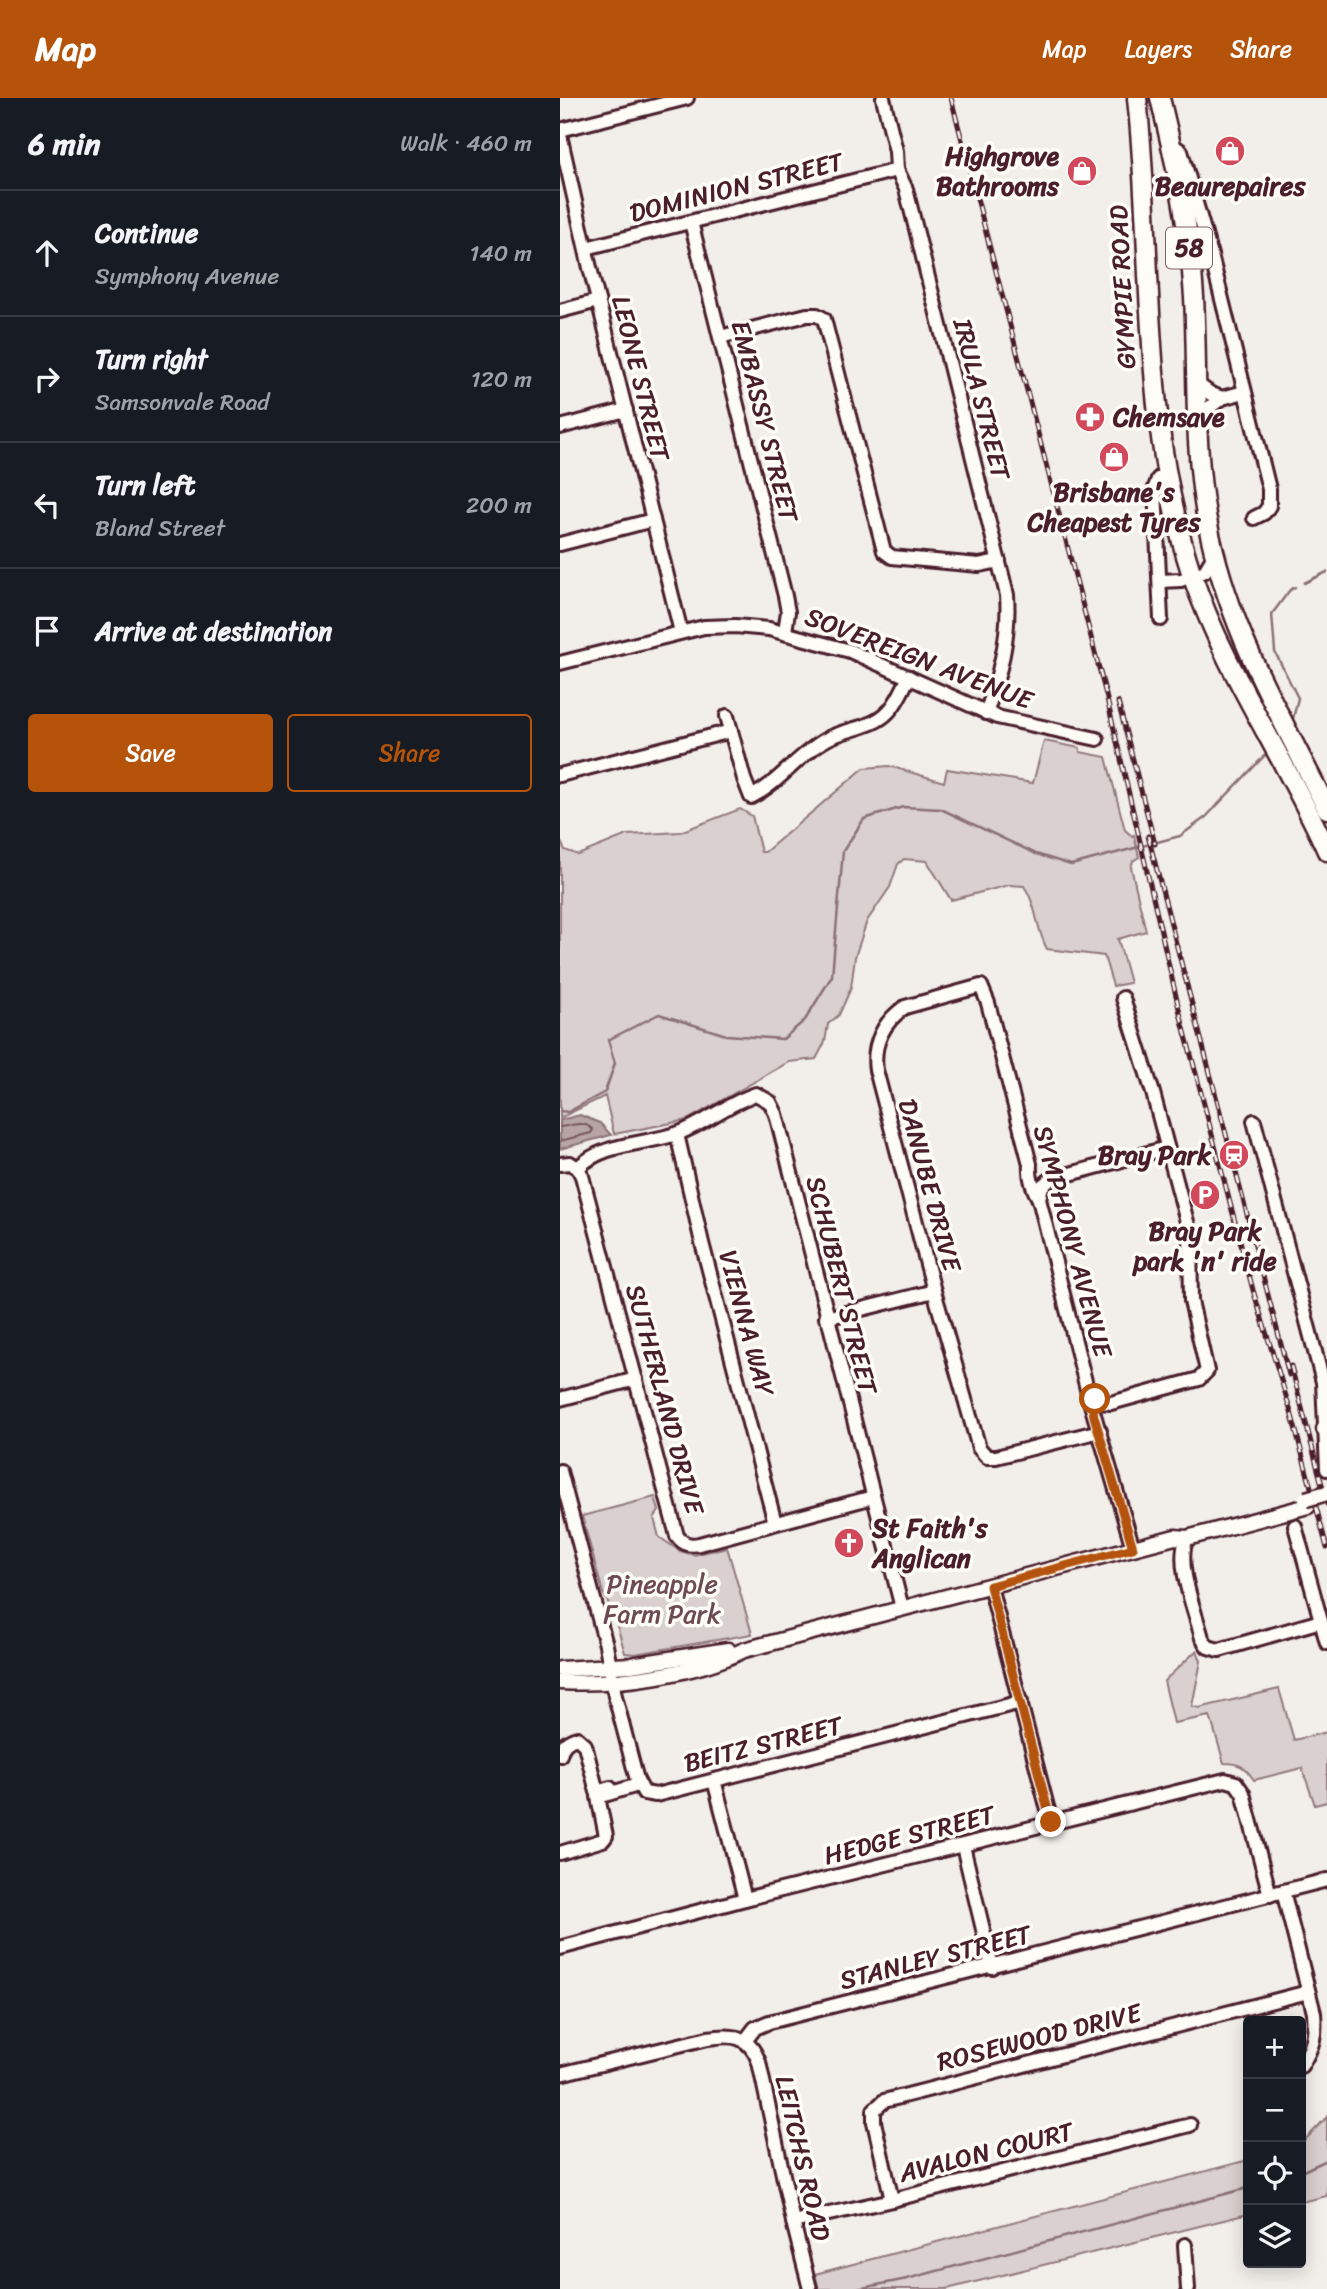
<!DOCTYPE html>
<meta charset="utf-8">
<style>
:root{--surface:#171b24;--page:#242831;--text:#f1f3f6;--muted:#9ea1a6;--line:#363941;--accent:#b45309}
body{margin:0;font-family:Sriracha,sans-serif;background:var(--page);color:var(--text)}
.controls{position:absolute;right:21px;bottom:21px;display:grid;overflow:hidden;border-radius:7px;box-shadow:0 4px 18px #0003}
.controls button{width:63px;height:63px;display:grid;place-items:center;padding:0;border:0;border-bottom:2px solid var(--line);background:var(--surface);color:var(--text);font:35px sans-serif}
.stop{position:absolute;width:21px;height:21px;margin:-16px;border:5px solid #b45309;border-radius:50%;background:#fff}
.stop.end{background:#b45309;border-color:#fff;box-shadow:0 2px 7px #0008}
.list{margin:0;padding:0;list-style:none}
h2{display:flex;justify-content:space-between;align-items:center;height:91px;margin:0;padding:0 28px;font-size:30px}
h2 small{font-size:23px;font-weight:400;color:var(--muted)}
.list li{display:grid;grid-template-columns:46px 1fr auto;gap:21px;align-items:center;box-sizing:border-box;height:126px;padding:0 28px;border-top:2px solid var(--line)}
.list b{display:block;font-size:26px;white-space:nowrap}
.list p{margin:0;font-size:23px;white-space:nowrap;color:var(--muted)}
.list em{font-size:23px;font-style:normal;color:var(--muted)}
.actions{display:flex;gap:14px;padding:21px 28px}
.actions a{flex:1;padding:16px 0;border:2px solid var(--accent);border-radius:7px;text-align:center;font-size:24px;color:var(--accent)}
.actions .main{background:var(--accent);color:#fff}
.icon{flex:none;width:38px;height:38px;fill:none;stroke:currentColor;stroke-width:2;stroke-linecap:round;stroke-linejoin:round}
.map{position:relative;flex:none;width:767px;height:2191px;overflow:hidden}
header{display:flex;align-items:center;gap:42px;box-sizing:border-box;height:98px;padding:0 35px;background:var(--accent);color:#fff}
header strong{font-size:33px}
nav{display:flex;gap:38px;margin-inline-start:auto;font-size:24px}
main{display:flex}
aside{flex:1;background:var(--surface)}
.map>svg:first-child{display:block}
.green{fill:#d9d0cf;stroke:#92787d;stroke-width:2}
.water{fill:#b7a5a6;stroke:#8b6f75;stroke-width:2}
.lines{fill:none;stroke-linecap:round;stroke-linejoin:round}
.shore{stroke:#76555c;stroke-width:2}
.stream{stroke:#8b6f75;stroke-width:2.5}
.minor-casing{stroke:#4a1f2b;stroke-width:18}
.major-casing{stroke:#4a1f2b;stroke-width:19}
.highway-casing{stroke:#4a1f2b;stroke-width:23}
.minor{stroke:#fdfcf7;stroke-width:12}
.major{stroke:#fdfcf7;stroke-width:14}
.highway{stroke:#fdfcf7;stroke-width:18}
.rail-casing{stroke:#4a1f2b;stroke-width:5}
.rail{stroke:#fdfcf7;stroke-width:2.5;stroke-dasharray:8;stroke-linecap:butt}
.major-bridge-casing{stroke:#4a1f2b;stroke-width:19;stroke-linecap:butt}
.major-bridge{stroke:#fdfcf7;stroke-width:14}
.route{stroke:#b45309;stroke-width:9}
.labels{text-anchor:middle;stroke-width:7;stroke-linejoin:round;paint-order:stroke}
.shield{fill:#fdfcf7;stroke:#806168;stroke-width:2}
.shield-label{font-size:24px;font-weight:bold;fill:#4a1f2b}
.poi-label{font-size:26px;font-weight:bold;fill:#4a1f2b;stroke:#fdfcf7}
.street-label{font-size:26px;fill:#4a1f2b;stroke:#fdfcf7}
.park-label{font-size:26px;fill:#6e4b54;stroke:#fdfcf7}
</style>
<header>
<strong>Map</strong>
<nav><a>Map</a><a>Layers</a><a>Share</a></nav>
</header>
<main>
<aside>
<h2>6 min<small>Walk · 460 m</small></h2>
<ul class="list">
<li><svg class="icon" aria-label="ahead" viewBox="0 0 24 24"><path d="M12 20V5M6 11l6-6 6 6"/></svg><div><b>Continue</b><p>Symphony Avenue</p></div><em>140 m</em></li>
<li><svg class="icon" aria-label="right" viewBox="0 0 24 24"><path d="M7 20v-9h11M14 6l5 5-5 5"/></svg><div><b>Turn right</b><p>Samsonvale Road</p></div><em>120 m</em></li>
<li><svg class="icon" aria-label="left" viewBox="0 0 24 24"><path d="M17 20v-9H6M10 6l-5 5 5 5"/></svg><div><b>Turn left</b><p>Bland Street</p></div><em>200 m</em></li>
<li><svg class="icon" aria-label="arrive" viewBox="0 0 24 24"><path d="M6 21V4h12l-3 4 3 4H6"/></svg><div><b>Arrive at destination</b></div></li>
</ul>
<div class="actions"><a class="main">Save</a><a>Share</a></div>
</aside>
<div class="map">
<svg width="767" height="2191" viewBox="0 0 767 2191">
<rect width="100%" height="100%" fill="#f2efeb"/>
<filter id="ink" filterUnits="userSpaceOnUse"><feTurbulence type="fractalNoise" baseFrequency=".0143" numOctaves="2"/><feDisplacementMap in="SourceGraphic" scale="14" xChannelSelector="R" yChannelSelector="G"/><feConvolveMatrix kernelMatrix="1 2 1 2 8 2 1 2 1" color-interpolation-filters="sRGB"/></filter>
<g filter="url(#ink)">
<g class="green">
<path d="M 484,643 L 520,650 L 520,654 L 546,659 L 565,732 L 572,738 L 574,737 L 579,759 L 573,763 L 571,769 L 586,833 L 558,841 L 570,885 L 553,888 L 544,858 L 487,851 C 476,831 477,807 464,788 L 449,787 L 391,802 L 367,763 L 344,761 L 338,766 L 330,789 L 307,823 L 295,859 L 291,890 L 279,917 L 268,926 L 265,944 L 256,961 L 229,964 L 127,1022 L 54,1036 L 45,998 L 0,1020 L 0,742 L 5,752 L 18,757 L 67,737 L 120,734 L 180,711 L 192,718 L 201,754 L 205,754 L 304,670 L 329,668 L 384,684 L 387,671 L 473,685 Z"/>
<polygon points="95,1399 99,1413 94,1420 99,1439 120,1453 134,1457 167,1449 192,1536 75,1556 65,1555 53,1514 43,1495 22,1418"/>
<path d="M 637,1552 L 641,1563 L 632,1608 L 639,1610 L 719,1591 L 734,1642 L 767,1634 L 767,1704 L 755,1707 L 742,1670 L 694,1682 C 685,1669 680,1665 664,1665 L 650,1618 L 614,1625 L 604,1583 Z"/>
<polygon points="767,2019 767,2098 741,2104 741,2046"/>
<polygon points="688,2062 688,2116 387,2191 259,2191 255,2176"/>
</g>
<polygon class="water" points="20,1017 40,1025 51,1037 0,1051 0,1022"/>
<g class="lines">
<path class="shore" d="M 0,1029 C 13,1028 23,1021 33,1032 L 31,1035 L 0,1043"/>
<g class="stream">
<polyline points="744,485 767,474"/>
<polyline points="732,625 738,600 715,554 712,516 729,493 735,489"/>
<polyline points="0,1013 8,1014 45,994 55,965 48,942 99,916 166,937 223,941 245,922 272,878 283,753 304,721 343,709 381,711 476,756 511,767 620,738 646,719 708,654"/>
<polyline points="741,2074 767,2062"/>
<polyline points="297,2191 347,2181 688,2090"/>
</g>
<g class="minor-casing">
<g id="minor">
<path d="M 323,0 L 336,53 L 337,72 L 346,91 L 447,497 C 450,538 440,577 426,615"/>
<polyline points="0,32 127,0"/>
<polyline points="0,37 30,170 121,534"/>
<polyline points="611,46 621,53 651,157 709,391 709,408 704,415 694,420"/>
<polyline points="131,124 225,498 228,514 225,533"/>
<polyline points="26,150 337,72"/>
<polyline points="0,213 38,203"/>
<polyline points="160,239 247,217 257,217 264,221 324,453 332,459 342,460 419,467 439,463"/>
<polyline points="637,286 651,296 662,300"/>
<polyline points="638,318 662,300 684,294"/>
<polyline points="0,329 66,312"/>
<polyline points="0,446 93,422"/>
<polyline points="600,483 621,482 645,473 655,456"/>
<polyline points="601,521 595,390 598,381 606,375"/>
<polyline points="0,565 144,529 175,528 209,531 290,553 437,619 537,641"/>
<path d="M 167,618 L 184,681 L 191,699 C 219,685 237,658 265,642 C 285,630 313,631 329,613 C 338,604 343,590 349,579"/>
<polyline points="0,677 171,633"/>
<polyline points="694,1023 763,1284 767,1371"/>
<polyline points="117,1036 142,1145 215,1425"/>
<polyline points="0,1066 10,1065 18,1070"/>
<path d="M 18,1070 C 43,1044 86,1047 119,1035 C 146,1025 168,1005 196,996 L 210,1004 L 216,1016 L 342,1510"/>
<path d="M 18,1070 L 22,1078 L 117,1438 C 123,1446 129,1448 139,1446 L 313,1399"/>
<polyline points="479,1101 482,1088 491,1081 607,1050"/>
<polyline points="266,1220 374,1193"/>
<polyline points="530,1296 540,1304 551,1305 639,1281 647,1273 631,1203 630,1135 593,995 563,900"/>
<polyline points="0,1301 76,1281"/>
<path d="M 540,1333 L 436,1359 L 427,1359 L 419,1350 L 374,1193 L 316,972 C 312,946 324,923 345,909 L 421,888 L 428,905 L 470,1066 C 469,1078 473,1091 479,1101 L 530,1303 L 573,1450"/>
<polyline points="0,1373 46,1547 55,1598 77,1682 84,1695 96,1697 461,1604"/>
<polyline points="735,1428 767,1545"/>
<path d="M 627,1440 C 615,1466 635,1512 642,1540 L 648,1549 L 659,1552 L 761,1523"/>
<polyline points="430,1488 491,1724"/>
<path d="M 0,1657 C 2,1647 7,1643 17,1640 L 25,1647 L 37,1694 L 50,1690"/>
<polyline points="154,1682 185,1801"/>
<polyline points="403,1748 432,1869"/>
<polyline points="0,1755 43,1742 46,1738 38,1699 78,1687"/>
<path d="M 723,1793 L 754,1915 C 756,1938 753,1949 741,1968"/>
<polyline points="0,1850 185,1801 665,1682 676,1685 683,1695 710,1797"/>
<polyline points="185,1943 195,1930 209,1924 767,1782"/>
<path d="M 0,1976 L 148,1940 C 173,1936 189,1937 199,1964 L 233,2124 L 250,2191"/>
<polyline points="332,2102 314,2024 314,2012 324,2003 748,1894"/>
<polyline points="233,2124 332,2102 630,2027"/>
<polyline points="625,2147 628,2191"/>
</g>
</g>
<g class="major-casing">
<g id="major">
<polyline points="764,1331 767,1331"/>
<polyline points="0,1571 71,1567 168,1552"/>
<path d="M 0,1584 C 56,1587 134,1577 184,1552 L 615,1439 L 627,1440 L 748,1408"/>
</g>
</g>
<g class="highway-casing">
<g id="highway">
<path d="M 577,0 C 594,162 580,320 632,477 C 664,572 726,661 767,753"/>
<path d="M 600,0 C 616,66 630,131 634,199 C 638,273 633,349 647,422 C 668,532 719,613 767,711"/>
</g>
</g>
<use href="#minor" class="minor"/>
<use href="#major" class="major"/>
<use href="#highway" class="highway"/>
<g class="rail-casing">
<g id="rail">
<polyline points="391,0 546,597 620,915 693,1192 731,1314 767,1450"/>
<polyline points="558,604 595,746"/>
<polyline points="588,738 729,1277"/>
<polyline points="731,1268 767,1406"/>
</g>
</g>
<use href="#rail" class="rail"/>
<g class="major-bridge-casing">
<polyline id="major-bridge" points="746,1401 767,1395"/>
</g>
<use href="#major-bridge" class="major-bridge"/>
</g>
</g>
<g class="lines" filter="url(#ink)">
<polyline class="route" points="491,1724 430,1488 573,1450 534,1318 530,1296 535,1301"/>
</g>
<defs>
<g id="shop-disc" transform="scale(1.575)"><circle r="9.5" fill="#d1495b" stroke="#fdfcf7"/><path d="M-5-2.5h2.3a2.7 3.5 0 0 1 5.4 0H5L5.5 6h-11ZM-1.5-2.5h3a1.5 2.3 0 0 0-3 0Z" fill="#fff"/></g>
<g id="pharmacy-disc" transform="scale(1.575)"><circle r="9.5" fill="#d1495b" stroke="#fdfcf7"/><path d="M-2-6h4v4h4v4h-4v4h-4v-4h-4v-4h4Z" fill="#fff"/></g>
<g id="station-disc" transform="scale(1.575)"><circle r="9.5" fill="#d1495b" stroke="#fdfcf7"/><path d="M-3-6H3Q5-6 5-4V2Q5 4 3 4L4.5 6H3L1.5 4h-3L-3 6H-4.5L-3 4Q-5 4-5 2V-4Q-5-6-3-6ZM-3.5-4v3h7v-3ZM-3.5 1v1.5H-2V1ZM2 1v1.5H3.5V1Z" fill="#fff"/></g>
<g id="parking-disc" transform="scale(1.575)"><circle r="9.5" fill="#d1495b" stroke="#fdfcf7"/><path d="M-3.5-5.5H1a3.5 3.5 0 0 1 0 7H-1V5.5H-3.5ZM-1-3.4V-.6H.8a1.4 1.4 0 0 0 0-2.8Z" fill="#fff"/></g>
<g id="church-disc" transform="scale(1.575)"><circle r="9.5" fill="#d1495b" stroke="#fdfcf7"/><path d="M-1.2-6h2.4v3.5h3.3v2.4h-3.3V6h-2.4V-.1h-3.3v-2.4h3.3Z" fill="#fff"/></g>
</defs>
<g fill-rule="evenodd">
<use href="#shop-disc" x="670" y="53"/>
<use href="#shop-disc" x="522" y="73"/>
<use href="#pharmacy-disc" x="530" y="319"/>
<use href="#shop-disc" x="554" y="359"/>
<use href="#station-disc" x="674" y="1057"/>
<use href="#parking-disc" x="645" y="1097"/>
<use href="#church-disc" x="289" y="1445"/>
</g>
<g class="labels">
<rect class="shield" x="606" y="129.5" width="46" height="41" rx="5"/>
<g class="shield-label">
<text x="629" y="158">58</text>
</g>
<g class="poi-label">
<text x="499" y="67" text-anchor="end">Highgrove<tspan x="499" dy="30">Bathrooms</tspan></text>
<text x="670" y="97">Beaurepaires</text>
<text x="553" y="328" text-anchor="start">Chemsave</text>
<text x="554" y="403">Brisbane's<tspan x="554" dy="30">Cheapest Tyres</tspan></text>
<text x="651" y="1066" text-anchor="end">Bray Park</text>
<text x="645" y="1142">Bray Park<tspan x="645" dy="30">park 'n' ride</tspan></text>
<text x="312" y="1439" text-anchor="start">St Faith's<tspan x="312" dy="30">Anglican</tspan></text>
</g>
<g class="street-label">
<text transform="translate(176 89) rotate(-14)" y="9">DOMINION STREET</text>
<text transform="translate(562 189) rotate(-93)" y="9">GYMPIE ROAD</text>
<text transform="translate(81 280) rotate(76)" y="9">LEONE STREET</text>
<text transform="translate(422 301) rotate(76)" y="9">IRULA STREET</text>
<text transform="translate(205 323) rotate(76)" y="9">EMBASSY STREET</text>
<text transform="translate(359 560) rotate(21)" y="9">SOVEREIGN AVENUE</text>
<text transform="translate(370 1087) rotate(75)" y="9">DANUBE DRIVE</text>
<text transform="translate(513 1143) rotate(75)" y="9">SYMPHONY AVENUE</text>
<text transform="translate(282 1187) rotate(76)" y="9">SCHUBERT STREET</text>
<text transform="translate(187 1225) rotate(75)" y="9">VIENNA WAY</text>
<text transform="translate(105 1301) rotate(75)" y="9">SUTHERLAND DRIVE</text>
<text transform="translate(203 1646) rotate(-14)" y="9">BEITZ STREET</text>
<text transform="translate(349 1737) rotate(-14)" y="9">HEDGE STREET</text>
<text transform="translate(375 1859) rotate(-14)" y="9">STANLEY STREET</text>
<text transform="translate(479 1939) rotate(-14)" y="9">ROSEWOOD DRIVE</text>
<text transform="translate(426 2054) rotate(-14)" y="9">AVALON COURT</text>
<text transform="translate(243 2060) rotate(77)" y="9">LEITCHS ROAD</text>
</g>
<g class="park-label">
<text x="102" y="1495">Pineapple<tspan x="102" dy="30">Farm Park</tspan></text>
</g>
</g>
</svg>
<div class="controls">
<button>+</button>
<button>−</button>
<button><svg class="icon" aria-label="locate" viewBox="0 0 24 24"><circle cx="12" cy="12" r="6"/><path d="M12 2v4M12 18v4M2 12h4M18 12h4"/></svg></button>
<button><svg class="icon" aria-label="layers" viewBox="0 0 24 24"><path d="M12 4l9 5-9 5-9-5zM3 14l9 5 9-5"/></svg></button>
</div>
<div class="stop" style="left:535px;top:1301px"></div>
<div class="stop end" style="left:491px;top:1724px"></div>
</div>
</main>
